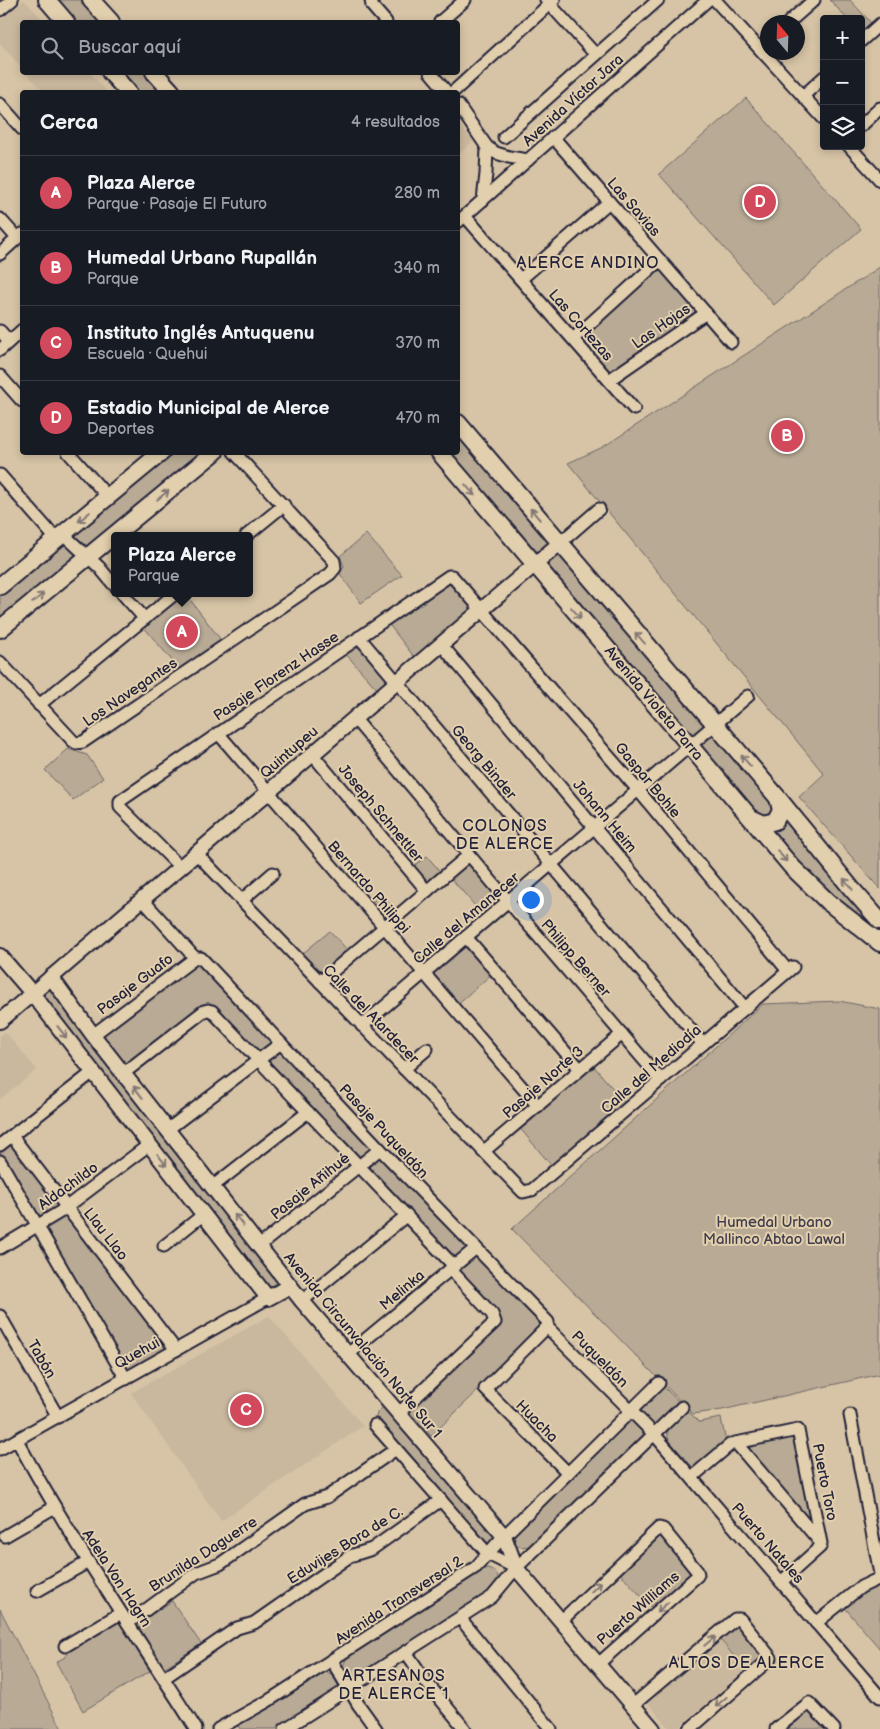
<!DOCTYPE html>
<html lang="es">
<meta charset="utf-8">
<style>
:root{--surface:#171b24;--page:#20242c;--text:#f1f3f6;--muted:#9ea1a6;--line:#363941;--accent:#d1495b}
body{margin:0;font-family:"Balsamiq Sans",sans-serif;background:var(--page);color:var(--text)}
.controls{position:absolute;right:15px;top:15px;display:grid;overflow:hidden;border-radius:5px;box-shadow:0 2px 8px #0003}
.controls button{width:45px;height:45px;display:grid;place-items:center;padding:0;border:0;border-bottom:1px solid var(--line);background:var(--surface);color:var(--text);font:25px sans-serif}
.compass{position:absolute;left:760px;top:15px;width:45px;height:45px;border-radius:50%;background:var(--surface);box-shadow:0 2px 8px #0003;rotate:341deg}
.you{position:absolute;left:530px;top:899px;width:18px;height:18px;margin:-12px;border:4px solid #fff;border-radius:50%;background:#1a73e8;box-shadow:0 0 0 8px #1a73e833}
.badge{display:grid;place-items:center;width:32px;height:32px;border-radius:50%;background:var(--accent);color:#fff;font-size:16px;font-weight:700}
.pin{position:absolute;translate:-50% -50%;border:2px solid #fff;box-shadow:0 1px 5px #0006}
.popup{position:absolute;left:111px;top:532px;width:142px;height:65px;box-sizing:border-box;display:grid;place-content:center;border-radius:5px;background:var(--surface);filter:drop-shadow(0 1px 4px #0005);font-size:16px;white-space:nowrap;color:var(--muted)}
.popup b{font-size:19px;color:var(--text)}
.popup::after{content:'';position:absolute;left:50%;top:100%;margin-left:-10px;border:10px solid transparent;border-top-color:var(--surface)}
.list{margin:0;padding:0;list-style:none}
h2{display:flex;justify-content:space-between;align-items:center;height:65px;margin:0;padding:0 20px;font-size:21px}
h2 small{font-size:16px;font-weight:400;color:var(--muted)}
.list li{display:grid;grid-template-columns:32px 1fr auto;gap:15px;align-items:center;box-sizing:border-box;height:75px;padding:0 20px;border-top:1px solid var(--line)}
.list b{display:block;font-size:19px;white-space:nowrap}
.list p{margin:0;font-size:16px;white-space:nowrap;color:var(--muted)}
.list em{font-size:16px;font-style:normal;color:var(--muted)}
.icon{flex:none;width:28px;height:28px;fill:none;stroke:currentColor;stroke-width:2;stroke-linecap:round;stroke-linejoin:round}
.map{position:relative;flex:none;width:880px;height:1729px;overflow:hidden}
.search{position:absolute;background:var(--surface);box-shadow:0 2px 8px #0003;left:20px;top:20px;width:440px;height:55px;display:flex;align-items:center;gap:12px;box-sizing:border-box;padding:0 18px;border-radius:5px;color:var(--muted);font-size:19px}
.panel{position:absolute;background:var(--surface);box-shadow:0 2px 8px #0003;left:20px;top:90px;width:440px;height:365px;border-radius:5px}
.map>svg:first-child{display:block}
.built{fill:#c9b79e}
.green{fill:#b8aa94;stroke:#6d6668}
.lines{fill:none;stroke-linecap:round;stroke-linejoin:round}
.minor-casing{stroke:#22223b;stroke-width:15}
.tertiary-casing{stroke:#22223b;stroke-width:18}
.secondary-casing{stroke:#22223b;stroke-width:20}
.minor{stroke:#e2cfad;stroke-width:11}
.tertiary{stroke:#e2cfad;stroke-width:14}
.secondary{stroke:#e2cfad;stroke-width:16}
.oneway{stroke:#827874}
.labels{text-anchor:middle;stroke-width:4;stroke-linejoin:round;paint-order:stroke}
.street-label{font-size:15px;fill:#22223b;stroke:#e2cfad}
.park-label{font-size:15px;fill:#403d4d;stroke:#e2cfad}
.neighbourhood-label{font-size:16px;letter-spacing:1px;fill:#22223b;stroke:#e2cfad}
</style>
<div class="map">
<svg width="880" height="1729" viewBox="0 0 880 1729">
<rect width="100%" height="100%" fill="#d7c4a6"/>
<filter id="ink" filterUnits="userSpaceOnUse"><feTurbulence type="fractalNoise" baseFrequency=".02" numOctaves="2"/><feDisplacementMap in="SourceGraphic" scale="10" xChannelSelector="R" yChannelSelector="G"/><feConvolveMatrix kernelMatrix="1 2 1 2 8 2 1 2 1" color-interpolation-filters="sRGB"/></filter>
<g filter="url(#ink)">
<g class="built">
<polygon points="24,0 45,22 22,22 22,68 0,43 0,21"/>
<polygon points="26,73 90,73 107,92 44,92"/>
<polygon points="458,123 473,141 458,155"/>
<polygon points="5,1032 37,1070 0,1099 0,1036"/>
<polygon points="269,1316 363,1426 221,1521 131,1393"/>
<polygon points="720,1641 745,1670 677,1729 670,1729 648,1703"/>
</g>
<g class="green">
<polygon points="53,0 84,0 104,22 73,22"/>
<polygon points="830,0 850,0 873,25 861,35 861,19 847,19"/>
<polygon points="117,73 147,73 164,92 135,92"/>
<polygon points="746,98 861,229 774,305 659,174"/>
<polygon points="659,267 698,311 696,314 615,371 607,371 581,341 581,336"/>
<polygon points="880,267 880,889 799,797 824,774 568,463 603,447"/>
<polygon points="458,431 551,542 537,555 446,453 458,452"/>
<polygon points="171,453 205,453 87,550 83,549 72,534"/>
<polygon points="366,534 402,575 361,603 340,574 344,566 340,556"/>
<polygon points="62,543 65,544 77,556 0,621 0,594"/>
<polygon points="559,551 707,724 692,738 544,564"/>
<polygon points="449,579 476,606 415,658 387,622"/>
<polygon points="181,593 185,593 221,640 180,670 142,625"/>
<polygon points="354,644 360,644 387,677 386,682 378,690 344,652"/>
<polygon points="713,735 715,735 777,807 775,815 762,820 700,748 705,742"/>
<polygon points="68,749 87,755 103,778 73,800 45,770"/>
<polygon points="785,816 880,932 880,937 821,891 768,830"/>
<polygon points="427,856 443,875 431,884 424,883 411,868"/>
<polygon points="469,862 501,900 483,915 449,876"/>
<polygon points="382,894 396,913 387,920 381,920 369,904"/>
<path d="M 330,931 L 350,953 L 327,972 C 315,972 309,962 302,954 Z"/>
<polygon points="468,946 493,973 455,1006 431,975 462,948"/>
<polygon points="196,961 273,1040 272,1042 257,1053 215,1010 126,1066 124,1065 103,1038 104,1032"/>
<polygon points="50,988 53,989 278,1280 278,1285 270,1289 268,1288 42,996 42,994 46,989"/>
<polygon points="839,1001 880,1009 880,1374 722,1410 693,1414 512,1229 763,1004"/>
<polygon points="282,1050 375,1146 361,1161 265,1062 278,1051"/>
<polygon points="592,1064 625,1103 551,1165 518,1126"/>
<polygon points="11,1141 58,1202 58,1206 37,1218 0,1158 0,1148"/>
<polygon points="380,1155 469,1246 454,1259 366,1169 366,1164"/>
<polygon points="66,1214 167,1347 166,1349 127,1370 44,1227"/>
<polygon points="476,1256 479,1256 545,1326 431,1436 408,1410 497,1326 459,1272"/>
<polygon points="664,1387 679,1402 653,1427 639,1412"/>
<polygon points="384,1406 495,1536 495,1539 490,1543 485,1543 376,1418 377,1413"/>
<path d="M 687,1410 L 699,1422 L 721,1418 L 726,1442 L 694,1469 L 669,1440 C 663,1427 678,1419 687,1410 Z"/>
<polygon points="630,1420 645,1435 531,1546 521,1547 516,1544 514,1535 518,1530"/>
<polygon points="795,1435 814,1522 811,1524 745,1446"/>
<polygon points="662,1534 694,1572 653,1609 618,1571 654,1535"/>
<path d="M 488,1568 C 508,1575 493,1588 484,1596 L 355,1678 L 347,1675 L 343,1666 L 347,1657 L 483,1569 Z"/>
<polygon points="880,1584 880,1649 845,1608 869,1588"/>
<polygon points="172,1601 201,1644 164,1668 136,1625"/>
<polygon points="0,1609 3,1615 62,1729 0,1729"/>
<polygon points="118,1622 121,1624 150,1671 83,1711 56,1662 65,1657 72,1648"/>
<polygon points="738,1623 766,1655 749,1674 718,1637"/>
<polygon points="323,1672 327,1672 335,1676 338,1685 336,1691 276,1729 240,1729 237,1724"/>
<polygon points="806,1709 831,1729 782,1729"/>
</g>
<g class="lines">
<g class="minor-casing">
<g id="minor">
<polyline points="371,0 372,6 386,22"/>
<polyline points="546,0 596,55"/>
<polyline points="715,0 824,119"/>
<polyline points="0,10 12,0"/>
<polyline points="440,22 465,0"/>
<polyline points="789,22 814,0"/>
<polyline points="861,41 880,24"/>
<polyline points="430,72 447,92"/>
<polyline points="453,92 554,0"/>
<polyline points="803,96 824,77"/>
<polyline points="0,104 22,129"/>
<polyline points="458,105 487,147 496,153 509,157 528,160"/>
<polyline points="861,126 880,108"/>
<polyline points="504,137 658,0"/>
<polyline points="553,137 731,342"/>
<polyline points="849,146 880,180"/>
<polyline points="483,200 486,174 487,147"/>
<polyline points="465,216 634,409"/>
<polyline points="0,219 17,238"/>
<polyline points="458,222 708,0"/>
<polyline points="0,254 22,234"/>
<polyline points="521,279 609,202"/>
<polyline points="0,331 9,341"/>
<polyline points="573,339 660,260"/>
<polyline points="0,350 22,330"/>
<polyline points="0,376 22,401"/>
<polyline points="609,380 706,313"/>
<polyline points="68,452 108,497"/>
<polyline points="0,475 57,540"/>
<polyline points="63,534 99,567 114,585"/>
<polyline points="246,536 284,505"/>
<polyline points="560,543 599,509"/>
<polyline points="122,593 145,619"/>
<polyline points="359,637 703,1044"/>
<polyline points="441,644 745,1008"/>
<polyline points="0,662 73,741 76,743 83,742 330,574 335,568 334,561 234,452"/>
<polyline points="39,705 176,593"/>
<polyline points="354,718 508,901 661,1080"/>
<polyline points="218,733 538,1106"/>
<polyline points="312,754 427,891"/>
<polyline points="196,853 523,1192 532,1190 793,967"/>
<polyline points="180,867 120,807 120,801 449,576 452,576 638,790 788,971"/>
<polyline points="142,899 195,958"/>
<polyline points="242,900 273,873"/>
<polyline points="466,937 580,1069"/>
<polyline points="195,958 201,958 380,1149 548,1322 547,1327"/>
<polyline points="320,982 469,855"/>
<polyline points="362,1026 748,696"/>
<polyline points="93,1035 195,958"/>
<polyline points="404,1069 427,1049"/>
<polyline points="124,1073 204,1011 208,1010 212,1011 454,1266"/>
<polyline points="167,1130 281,1043"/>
<polyline points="12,1136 176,1350"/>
<polyline points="0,1145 93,1072"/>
<polyline points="483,1152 622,1034"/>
<polyline points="0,1161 126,1379"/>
<polyline points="212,1187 308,1112"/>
<polyline points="164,1246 204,1214"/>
<polyline points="259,1246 380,1149"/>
<polyline points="0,1248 60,1212 150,1144"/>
<polyline points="302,1301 407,1215"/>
<polyline points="0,1316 58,1417"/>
<polyline points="547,1327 654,1434 880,1697"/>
<polyline points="547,1327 485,1389 568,1473"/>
<polyline points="348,1354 476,1248"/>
<polyline points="399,1413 495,1322 492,1314 450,1269"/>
<polyline points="850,1415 880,1574"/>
<polyline points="375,1425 488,1554 516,1568"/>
<path d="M 17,1440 C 71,1540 135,1633 196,1729"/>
<polyline points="736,1443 820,1542"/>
<polyline points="0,1449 268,1298"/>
<polyline points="692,1477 731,1444 798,1430 821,1543 820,1547 781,1582"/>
<polyline points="5,1536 55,1507"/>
<polyline points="37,1591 88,1562"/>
<polyline points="460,1618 551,1729"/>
<polyline points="561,1621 659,1528 663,1529 697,1571 698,1574 697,1576 597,1665"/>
<polyline points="128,1623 196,1573 220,1564 305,1504 327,1497 396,1449"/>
<polyline points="816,1623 861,1587 880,1578"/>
<polyline points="65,1646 121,1613"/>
<polyline points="406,1652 427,1683 465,1729"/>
<polyline points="332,1661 358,1704 376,1729"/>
<polyline points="164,1678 237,1628 254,1623 350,1556 372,1549 441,1500"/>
<polyline points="632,1706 735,1619 740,1619 771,1658 690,1729"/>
<polyline points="218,1729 268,1701 476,1567 501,1539 659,1383"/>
<polyline points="285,1729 492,1597 516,1568 682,1407"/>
<polyline points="776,1729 809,1703 834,1729"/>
</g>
</g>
<g class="tertiary-casing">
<g id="tertiary">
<polyline points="0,956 32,993 268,1298 290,1286"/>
<polyline points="51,977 93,1035 302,1301 504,1536 516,1568 653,1729"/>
<polyline points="0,1021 560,543"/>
</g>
</g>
<g class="secondary-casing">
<g id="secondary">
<polyline points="47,0 66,22"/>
<polyline points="91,0 111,22"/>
<polyline points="110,72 128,92"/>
<polyline points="154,72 172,92"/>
<polyline points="458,423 778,798 851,888 880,921"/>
<polyline points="439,452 680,734 791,866 828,902 880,943"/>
<polyline points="0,586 162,452"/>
<polyline points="0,629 215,452"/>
<polyline points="751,818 764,824 775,821 781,810 778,798"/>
</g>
</g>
<use href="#minor" class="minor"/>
<use href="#tertiary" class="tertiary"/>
<use href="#secondary" class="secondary"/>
</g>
<defs><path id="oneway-shaft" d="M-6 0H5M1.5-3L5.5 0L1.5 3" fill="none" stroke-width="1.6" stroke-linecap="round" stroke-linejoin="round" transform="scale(1.25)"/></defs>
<g class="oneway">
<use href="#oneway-shaft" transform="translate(470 490) rotate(49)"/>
<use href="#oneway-shaft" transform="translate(163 495) rotate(-39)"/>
<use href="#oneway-shaft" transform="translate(535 514) rotate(-130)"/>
<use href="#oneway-shaft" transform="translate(84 517) rotate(140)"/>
<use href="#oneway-shaft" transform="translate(38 598) rotate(-40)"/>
<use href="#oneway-shaft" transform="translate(576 613) rotate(49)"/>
<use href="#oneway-shaft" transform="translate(640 638) rotate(-131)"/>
<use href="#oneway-shaft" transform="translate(746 761) rotate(-131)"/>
<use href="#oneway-shaft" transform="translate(782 856) rotate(50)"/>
<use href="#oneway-shaft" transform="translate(848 884) rotate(-129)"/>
<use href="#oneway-shaft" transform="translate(62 1032) rotate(52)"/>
<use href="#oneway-shaft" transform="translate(138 1092) rotate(-128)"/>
<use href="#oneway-shaft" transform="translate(162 1160) rotate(52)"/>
<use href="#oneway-shaft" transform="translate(239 1220) rotate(-129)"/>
<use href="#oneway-shaft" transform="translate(596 1587) rotate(-44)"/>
<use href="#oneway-shaft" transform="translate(663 1607) rotate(139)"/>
<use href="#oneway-shaft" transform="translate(710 1641) rotate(-40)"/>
<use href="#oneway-shaft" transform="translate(721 1702) rotate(139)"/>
</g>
</g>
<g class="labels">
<g class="street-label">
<text transform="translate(573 100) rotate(-42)" y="5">Avenida Víctor Jara</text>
<text transform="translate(634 207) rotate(49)" y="5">Las Savias</text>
<text transform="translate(581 325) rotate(49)" y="5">Las Cortezas</text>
<text transform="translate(661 326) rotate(-35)" y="5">Las Hojas</text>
<text transform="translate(276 676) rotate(-34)" y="5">Pasaje Florenz Hasse</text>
<text transform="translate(130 692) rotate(-34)" y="5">Los Navegantes</text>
<text transform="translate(654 703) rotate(50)" y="5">Avenida Violeta Parra</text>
<text transform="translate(289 752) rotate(-41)" y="5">Quintupeu</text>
<text transform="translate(484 762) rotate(50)" y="5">Georg Binder</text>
<text transform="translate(648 780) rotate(50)" y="5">Gaspar Bohle</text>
<text transform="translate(381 813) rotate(50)" y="5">Joseph Schnettler</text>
<text transform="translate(605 816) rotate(50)" y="5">Johann Heim</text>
<text transform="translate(369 887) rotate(49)" y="5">Bernardo Philippi</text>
<text transform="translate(466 918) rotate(-40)" y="5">Calle del Amanecer</text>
<text transform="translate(576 958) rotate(49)" y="5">Philipp Berner</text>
<text transform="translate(135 984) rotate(-37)" y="5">Pasaje Guafo</text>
<text transform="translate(371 1014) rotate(46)" y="5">Calle del Atardecer</text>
<text transform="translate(651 1069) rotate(-41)" y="5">Calle del Mediodía</text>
<text transform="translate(543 1082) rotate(-41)" y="5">Pasaje Norte 3</text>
<text transform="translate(384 1131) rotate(47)" y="5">Pasaje Puqueldón</text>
<text transform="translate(68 1186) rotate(-36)" y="5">Aldachildo</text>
<text transform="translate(310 1186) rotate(-39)" y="5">Pasaje Añihué</text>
<text transform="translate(106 1234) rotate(52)" y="5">Llau Llao</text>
<text transform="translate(402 1290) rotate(-40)" y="5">Melinka</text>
<text transform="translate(363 1345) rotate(50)" y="5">Avenida Circunvalación Norte Sur 1</text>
<text transform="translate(137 1353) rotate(-29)" y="5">Quehui</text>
<text transform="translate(42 1359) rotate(60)" y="5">Tabón</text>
<text transform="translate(600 1359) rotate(45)" y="5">Puqueldón</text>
<text transform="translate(537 1421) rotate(45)" y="5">Huacha</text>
<text transform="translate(825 1482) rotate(79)" y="5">Puerto Toro</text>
<text transform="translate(768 1543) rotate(49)" y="5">Puerto Natales</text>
<text transform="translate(345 1545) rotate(-32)" y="5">Eduvijes Bora de C.</text>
<text transform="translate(203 1554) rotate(-33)" y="5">Brunilda Daguerre</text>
<text transform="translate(117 1578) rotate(57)" y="5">Adela Von Hagrn</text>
<text transform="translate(399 1600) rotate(-33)" y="5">Avenida Transversal 2</text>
<text transform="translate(638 1608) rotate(-41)" y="5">Puerto Williams</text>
</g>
<g class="park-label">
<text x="774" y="1227">Humedal Urbano<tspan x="774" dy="17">Mallinco Abtao Lawal</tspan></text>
</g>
<g class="neighbourhood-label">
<text x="588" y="268">ALERCE ANDINO</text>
<text x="505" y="831">COLONOS<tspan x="505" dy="18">DE ALERCE</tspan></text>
<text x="747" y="1668">ALTOS DE ALERCE</text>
<text x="394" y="1681">ARTESANOS<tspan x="394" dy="18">DE ALERCE 1</tspan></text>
</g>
</g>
</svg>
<div class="controls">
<button>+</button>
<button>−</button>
<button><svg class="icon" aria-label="layers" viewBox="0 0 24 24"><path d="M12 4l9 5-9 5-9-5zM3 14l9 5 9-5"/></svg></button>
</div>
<svg class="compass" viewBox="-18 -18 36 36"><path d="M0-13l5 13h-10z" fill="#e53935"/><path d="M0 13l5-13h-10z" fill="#9ea1a6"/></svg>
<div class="you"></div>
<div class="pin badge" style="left:182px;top:632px">A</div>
<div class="popup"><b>Plaza Alerce</b>Parque</div>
<div class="pin badge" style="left:787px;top:436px">B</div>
<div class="pin badge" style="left:246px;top:1410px">C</div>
<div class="pin badge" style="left:760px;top:202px">D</div>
<div class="search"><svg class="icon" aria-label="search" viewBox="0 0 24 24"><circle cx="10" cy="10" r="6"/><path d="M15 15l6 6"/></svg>Buscar aquí</div>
<section class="panel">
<h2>Cerca<small>4 resultados</small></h2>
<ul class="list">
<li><span class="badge">A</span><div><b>Plaza Alerce</b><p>Parque · Pasaje El Futuro</p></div><em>280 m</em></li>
<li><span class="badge">B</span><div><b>Humedal Urbano Rupallán</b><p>Parque</p></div><em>340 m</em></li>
<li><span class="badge">C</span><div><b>Instituto Inglés Antuquenu</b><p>Escuela · Quehui</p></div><em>370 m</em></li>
<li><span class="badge">D</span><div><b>Estadio Municipal de Alerce</b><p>Deportes</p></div><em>470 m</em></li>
</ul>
</section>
</div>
